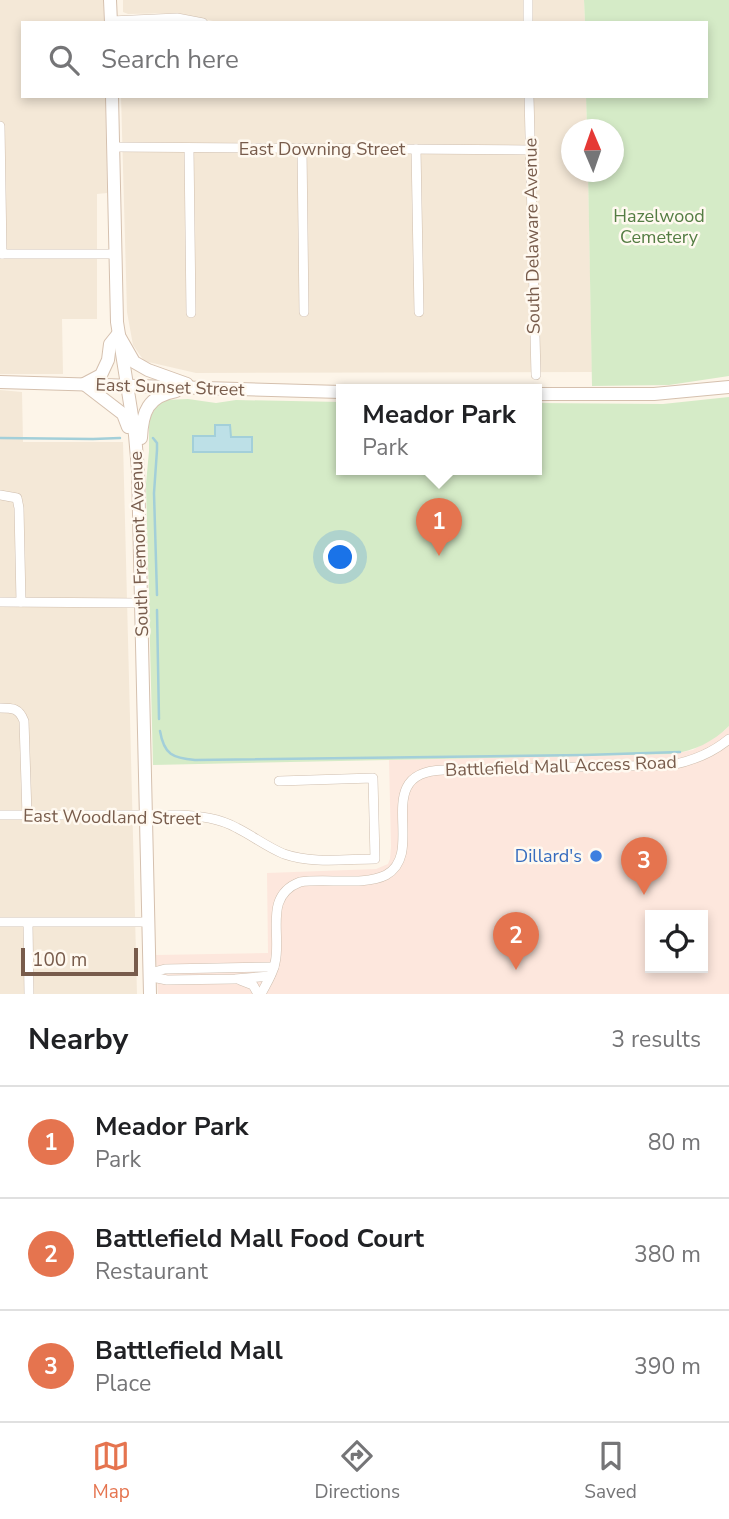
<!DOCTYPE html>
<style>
:root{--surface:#fff;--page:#f6f6f6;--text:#202124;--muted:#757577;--line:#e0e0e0;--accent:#e5744f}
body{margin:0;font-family:"Nunito Sans",sans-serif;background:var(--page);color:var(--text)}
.controls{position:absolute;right:21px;bottom:21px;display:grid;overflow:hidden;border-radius:0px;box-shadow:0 4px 10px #0003}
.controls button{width:63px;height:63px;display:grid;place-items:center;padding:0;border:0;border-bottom:2px solid var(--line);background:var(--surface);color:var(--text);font:35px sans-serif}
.compass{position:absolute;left:561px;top:119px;width:63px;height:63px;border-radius:50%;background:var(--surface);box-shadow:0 4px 10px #0003;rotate:358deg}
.scale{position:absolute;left:21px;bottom:18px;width:117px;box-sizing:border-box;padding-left:7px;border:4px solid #785c4c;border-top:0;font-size:19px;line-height:24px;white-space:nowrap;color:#785c4c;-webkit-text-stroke:5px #fff9f0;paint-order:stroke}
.you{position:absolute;left:341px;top:558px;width:24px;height:24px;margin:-18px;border:5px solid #fff;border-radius:50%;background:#1a73e8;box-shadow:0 0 0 10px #1a73e833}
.badge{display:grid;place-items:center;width:46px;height:46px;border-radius:50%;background:var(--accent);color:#fff;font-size:23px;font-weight:700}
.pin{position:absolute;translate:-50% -58px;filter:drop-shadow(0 2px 4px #0008)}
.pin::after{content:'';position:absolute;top:37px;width:24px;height:21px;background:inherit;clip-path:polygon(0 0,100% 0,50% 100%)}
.popup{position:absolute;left:336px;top:384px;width:206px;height:91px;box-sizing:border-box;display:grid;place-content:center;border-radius:0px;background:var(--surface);filter:drop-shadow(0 2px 5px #0005);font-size:23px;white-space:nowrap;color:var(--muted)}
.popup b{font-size:26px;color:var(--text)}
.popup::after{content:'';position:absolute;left:50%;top:100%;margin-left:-14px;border:14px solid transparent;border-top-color:var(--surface)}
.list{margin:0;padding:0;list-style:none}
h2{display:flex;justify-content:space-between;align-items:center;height:91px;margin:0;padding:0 28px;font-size:30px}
h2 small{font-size:23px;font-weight:400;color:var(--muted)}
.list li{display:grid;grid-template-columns:46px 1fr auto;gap:21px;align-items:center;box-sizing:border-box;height:112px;padding:0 28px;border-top:2px solid var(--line)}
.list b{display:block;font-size:26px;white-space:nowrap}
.list p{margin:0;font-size:23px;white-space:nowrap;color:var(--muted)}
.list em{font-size:23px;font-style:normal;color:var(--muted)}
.icon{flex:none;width:38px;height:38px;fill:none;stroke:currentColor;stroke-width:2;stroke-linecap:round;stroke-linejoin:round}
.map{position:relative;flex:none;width:729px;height:994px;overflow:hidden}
.search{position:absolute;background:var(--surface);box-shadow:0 4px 10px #0003;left:21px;right:21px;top:21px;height:77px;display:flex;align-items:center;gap:18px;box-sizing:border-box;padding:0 24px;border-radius:0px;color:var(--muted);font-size:26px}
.sheet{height:427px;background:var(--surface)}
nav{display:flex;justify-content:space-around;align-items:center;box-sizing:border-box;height:98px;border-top:2px solid var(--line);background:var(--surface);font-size:19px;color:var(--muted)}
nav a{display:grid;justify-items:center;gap:4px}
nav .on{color:var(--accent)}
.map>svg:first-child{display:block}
.residential{fill:#f4e8d7}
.commercial{fill:#fde7dd;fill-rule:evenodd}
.green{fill:#d5ebc7}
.water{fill:#bde0e7;stroke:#a3cfd9;stroke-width:2}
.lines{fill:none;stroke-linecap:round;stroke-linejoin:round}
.stream{stroke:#a3cfd9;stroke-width:2.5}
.minor-casing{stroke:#cfbeae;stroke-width:10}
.secondary-casing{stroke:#d5c0ae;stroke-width:14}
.minor{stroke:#fff;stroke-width:9}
.secondary{stroke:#fff;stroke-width:12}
.shop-dot{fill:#3f7fe0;stroke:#fff9f0;stroke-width:2.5}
.labels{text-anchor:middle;stroke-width:5;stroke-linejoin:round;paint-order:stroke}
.street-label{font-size:18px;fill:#785c4c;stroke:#fff9f0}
.park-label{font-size:18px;fill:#547d43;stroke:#fff9f0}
.shop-label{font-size:18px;fill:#366cbe;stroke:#fff9f0;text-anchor:end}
</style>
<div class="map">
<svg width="729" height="994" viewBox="0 0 729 994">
<rect width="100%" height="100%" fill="#fdf5e9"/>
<g class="residential">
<polygon points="0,0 103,0 104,23 23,23 23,96 105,96 107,193 97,194 97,319 62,319 63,374 0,374"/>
<polygon points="123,0 584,0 585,23 222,23 177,13 128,14 123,12"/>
<polygon points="121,96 586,96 587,129 572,130 572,172 588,172 592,372 196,373 144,361 133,345 127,312"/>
<polygon points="0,390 22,392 23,442 123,442 137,994 0,994"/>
</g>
<path class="commercial" d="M 729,726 L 729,994 L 158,994 L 156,955 L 268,953 L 267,873 L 376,869 L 388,864 L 390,859 L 391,846 L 389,760 L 672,754 L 693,750 L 724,731 ZM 650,915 L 703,915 L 703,968 L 650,968 Z"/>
<g class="green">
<polygon points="584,0 729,0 729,376 669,385 592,386 588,172 614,172 614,130 587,129 586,96 706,96 706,23 585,23"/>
<path d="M 729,397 L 729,726 C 713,742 694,751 672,754 L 153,765 L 146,484 L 149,451 L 149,419 L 157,405 L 165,400 L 188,399 L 216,403 L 236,400 L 341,402 L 341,470 L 537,470 L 537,403 L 663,404 Z"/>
</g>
<polygon class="water" points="215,425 230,425 231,437 252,437 252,452 193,452 193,436 215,436"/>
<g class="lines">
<g class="stream">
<polyline points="0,438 93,439 120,438"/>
<polyline points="153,438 157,443 157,450 154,493 157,595"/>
<polyline points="157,610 159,719"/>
<path d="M 160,731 C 164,755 173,758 195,760 L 584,755 L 680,752"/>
</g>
<g class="minor-casing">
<g id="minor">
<polyline points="528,0 528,23"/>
<polyline points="111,21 177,18 203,23"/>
<polyline points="529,96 536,375"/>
<polyline points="0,126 2,254"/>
<polyline points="114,147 530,150"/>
<polyline points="189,148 191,313"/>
<polyline points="302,149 304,312"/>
<polyline points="416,149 419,312"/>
<polyline points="0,254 115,254"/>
<polyline points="0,495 17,498 19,508 21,602"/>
<polyline points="0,602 141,603"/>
<path d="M 0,708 C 13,708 19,708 24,721 L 27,815"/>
<path d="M 0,815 L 179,815 C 200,816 219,818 237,828 C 253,836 267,847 284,854 C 313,864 346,859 375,859 L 373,778 L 279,781"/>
<polyline points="0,922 148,922"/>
<polyline points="28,923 29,994"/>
<polyline points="150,973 165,969 274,967"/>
<polyline points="150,973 157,978 167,980 235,979 270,976"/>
<polyline points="240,980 253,985 258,994"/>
<path d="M 261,994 C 266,984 273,974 275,963 C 282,935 263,896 300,882 C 324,878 365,886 386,875 C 428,852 369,772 443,770 L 671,765 C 692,761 712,753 729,739"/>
</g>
</g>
<g class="secondary-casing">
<g id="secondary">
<polyline points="110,0 111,23"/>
<polyline points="112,96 117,322 135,435 138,470 150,994"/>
<polyline points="0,382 341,392"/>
<polyline points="537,394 654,394 729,387"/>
<polyline points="128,427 123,414 84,384 101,375 108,360 110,344 118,334 134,362 148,370 187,384"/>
<path d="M 141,438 C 142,412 148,396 176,391"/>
</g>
</g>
<use href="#minor" class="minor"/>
<use href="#secondary" class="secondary"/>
</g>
<circle class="shop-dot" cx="596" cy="856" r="7"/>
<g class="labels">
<g class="street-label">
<text x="322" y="155">East Downing Street</text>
<text transform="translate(532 236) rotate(-91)" y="6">South Delaware Avenue</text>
<text transform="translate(170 387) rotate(2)" y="6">East Sunset Street</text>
<text transform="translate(139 544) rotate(-92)" y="6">South Fremont Avenue</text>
<text transform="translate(561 766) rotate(-2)" y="6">Battlefield Mall Access Road</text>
<text transform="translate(112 817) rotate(1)" y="6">East Woodland Street</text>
</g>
<g class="park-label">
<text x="659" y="222">Hazelwood<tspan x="659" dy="21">Cemetery</tspan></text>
</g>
<g class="shop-label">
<text x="582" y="862">Dillard's</text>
</g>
</g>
</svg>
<div class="controls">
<button><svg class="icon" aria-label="locate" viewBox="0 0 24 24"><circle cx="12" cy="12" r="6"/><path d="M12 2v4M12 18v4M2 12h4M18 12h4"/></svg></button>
</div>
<svg class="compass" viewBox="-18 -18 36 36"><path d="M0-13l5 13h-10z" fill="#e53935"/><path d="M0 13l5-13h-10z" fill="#757577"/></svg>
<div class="scale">100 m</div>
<div class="you"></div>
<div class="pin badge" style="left:439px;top:556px">1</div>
<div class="popup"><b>Meador Park</b>Park</div>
<div class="pin badge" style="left:516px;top:970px">2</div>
<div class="pin badge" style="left:644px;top:895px">3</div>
<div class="search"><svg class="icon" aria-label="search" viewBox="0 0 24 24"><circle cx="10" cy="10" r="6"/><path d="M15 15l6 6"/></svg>Search here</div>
</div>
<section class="sheet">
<h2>Nearby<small>3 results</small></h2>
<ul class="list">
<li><span class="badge">1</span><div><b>Meador Park</b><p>Park</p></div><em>80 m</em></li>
<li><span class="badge">2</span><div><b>Battlefield Mall Food Court</b><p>Restaurant</p></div><em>380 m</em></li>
<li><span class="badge">3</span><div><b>Battlefield Mall</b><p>Place</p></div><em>390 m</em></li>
</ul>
</section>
<nav>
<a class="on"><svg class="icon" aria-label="map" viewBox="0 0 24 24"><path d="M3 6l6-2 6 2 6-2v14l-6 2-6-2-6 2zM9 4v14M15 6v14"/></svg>Map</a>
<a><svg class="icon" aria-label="directions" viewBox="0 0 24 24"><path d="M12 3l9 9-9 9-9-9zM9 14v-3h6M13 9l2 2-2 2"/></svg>Directions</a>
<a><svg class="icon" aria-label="saved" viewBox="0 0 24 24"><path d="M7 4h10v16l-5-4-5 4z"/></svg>Saved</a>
</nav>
